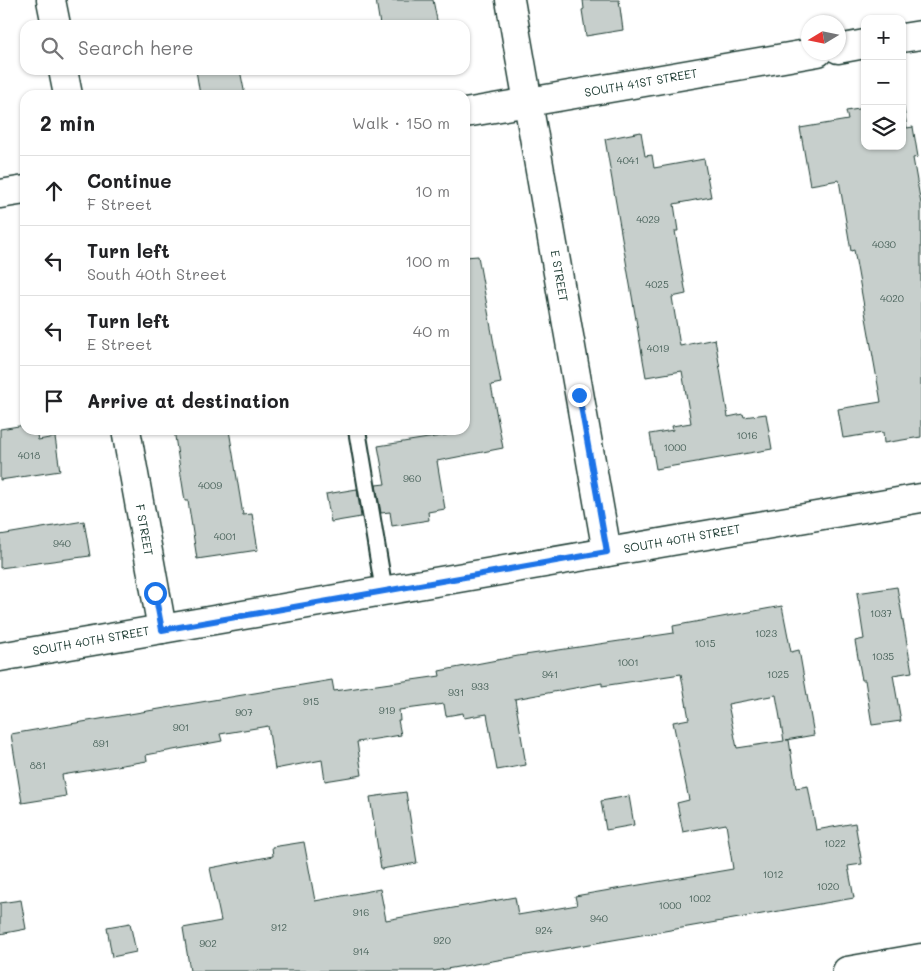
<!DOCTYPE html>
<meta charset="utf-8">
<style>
:root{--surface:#fff;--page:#f6f6f6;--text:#202124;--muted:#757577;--line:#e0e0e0}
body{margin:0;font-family:Mali,sans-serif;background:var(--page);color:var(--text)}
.controls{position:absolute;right:15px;top:15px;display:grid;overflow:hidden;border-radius:10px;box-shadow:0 1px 4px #0004}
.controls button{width:45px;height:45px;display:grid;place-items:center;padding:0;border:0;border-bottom:1px solid var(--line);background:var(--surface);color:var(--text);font:25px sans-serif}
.compass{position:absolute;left:801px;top:15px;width:45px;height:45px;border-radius:50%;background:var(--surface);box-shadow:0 1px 4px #0004;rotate:260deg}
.stop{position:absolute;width:15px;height:15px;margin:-11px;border:4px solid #1a73e8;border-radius:50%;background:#fff}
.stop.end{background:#1a73e8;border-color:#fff;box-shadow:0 1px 5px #0008}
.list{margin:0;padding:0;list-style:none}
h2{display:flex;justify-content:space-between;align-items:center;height:65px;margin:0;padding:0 20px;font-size:21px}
h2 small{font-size:16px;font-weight:400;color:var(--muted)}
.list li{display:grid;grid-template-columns:32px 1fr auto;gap:15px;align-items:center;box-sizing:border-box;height:70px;padding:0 20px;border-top:1px solid var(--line)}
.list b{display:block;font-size:19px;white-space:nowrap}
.list p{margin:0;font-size:16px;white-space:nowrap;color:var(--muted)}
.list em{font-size:16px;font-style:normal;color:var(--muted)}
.icon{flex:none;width:28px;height:28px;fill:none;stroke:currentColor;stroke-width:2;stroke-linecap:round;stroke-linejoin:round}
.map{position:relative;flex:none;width:921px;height:971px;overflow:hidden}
.search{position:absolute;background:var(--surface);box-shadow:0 1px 4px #0004;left:20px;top:20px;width:450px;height:55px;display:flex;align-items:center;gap:12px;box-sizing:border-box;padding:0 18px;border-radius:15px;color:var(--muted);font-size:19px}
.panel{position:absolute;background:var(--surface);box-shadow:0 1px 4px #0004;left:20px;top:90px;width:450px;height:345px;border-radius:15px}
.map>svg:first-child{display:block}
.building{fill:#c7cfcc;stroke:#1f3d34;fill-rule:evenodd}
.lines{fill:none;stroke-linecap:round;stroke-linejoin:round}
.lane-casing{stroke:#1f3d34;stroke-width:20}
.street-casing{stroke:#1f3d34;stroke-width:31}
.secondary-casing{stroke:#1f3d34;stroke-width:31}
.lane{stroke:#fff;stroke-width:16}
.street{stroke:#fff;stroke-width:28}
.secondary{stroke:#fff;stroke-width:28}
.route{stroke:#1a73e8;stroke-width:6}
.labels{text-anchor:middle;stroke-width:4;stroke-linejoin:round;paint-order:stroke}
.number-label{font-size:10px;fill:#49625a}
.street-label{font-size:12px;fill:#1f3d34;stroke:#fff}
</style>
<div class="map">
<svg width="921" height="971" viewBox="0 0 921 971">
<rect width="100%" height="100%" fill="#fff"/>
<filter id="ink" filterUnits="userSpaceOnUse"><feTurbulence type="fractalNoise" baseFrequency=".02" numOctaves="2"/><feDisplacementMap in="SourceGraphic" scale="10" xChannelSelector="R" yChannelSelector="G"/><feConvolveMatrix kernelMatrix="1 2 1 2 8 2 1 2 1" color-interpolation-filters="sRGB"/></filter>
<g filter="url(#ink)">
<g class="building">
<polygon points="376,0 433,0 438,25 380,25"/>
<polygon points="583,0 619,0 623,30 586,36 582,10 584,9"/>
<polygon points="196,70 240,70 245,95 200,95"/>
<polygon points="903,102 907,128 913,127 918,157 913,158 921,204 921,437 884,443 883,432 843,438 838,409 881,402 854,250 851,251 839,180 810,185 800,128 848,120 846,111 865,108 865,146 902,146"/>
<polygon points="641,132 645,156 652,155 654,168 704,159 711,197 674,204 678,231 675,231 686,294 672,297 680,346 715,339 728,417 743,414 744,417 766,414 772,449 656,469 650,434 673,430 672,426 691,423 682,371 646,377 639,337 605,139"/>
<polygon points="478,256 501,383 491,385 503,448 437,461 445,509 428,512 429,520 392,526 390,512 381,513 376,485 385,484 378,446 447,435 446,430 465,430 465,257"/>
<polygon points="25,425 25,430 36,430 38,440 55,437 60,471 0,480 0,429"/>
<polygon points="174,430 229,430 243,515 252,514 258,550 197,559 188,501 185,501"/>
<polygon points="357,489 361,517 331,522 326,494"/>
<polygon points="84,521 90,556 0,568 0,535"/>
<polygon points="897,587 912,672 893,675 901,721 872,725 865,680 862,680 855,641 864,639 857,593"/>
<path d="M 782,606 L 791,652 L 799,650 L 814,735 L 786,740 L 789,740 L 796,788 L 808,786 L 816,830 L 855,823 L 862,864 L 848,866 L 854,898 L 435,971 L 190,971 L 183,928 L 221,921 L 210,868 L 273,856 L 272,847 L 304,842 L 315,901 L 380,889 L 386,920 L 515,897 L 518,915 L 577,905 L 575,896 L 733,869 L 726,824 L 683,832 L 677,803 L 689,800 L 673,722 L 689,719 L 681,674 L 602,686 L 602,683 L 515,699 L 526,765 L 497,770 L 487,714 L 464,718 L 463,713 L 446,716 L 444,704 L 399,710 L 400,720 L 398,720 L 401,735 L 357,742 L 362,775 L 325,781 L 322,760 L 275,769 L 268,726 L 220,734 L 222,741 L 146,755 L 147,761 L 62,775 L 66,796 L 22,803 L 11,734 L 332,680 L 334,691 L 440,676 L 439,671 L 518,656 L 674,633 L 673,626 ZM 776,695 L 784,741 L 737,748 L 728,704 Z"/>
<polygon points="406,792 417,863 381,869 370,797"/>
<polygon points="629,796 634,825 606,830 601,801"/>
<polygon points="21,900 26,929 0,934 0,903"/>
<polygon points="130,923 136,952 112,957 107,927"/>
</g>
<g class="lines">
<g class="lane-casing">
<polyline id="lane" points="357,430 384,591"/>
</g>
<g class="street-casing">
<g id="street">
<polyline points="51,0 56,25"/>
<polyline points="510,0 607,552"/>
<polyline points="902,38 921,35"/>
<polyline points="838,49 865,44"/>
<polyline points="63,70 68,95"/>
<polyline points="465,113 818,52"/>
<polyline points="0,194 25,190"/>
<polyline points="126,430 162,629"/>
<polyline points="847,971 921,958"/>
</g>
</g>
<g class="secondary-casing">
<polyline id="secondary" points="0,657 921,498"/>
</g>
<use href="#lane" class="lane"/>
<use href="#street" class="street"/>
<use href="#secondary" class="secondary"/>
</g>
</g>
<g class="lines" filter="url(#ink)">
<polyline class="route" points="155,593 162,630 607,552 579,395"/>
</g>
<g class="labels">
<g class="number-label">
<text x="628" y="164">4041</text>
<text x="648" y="223">4029</text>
<text x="884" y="248">4030</text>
<text x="657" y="288">4025</text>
<text x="892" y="302">4020</text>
<text x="658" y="352">4019</text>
<text x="747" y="439">1016</text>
<text x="675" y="451">1000</text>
<text x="29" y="459">4018</text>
<text x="412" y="482">960</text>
<text x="210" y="489">4009</text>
<text x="225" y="540">4001</text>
<text x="62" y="547">940</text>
<text x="881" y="617">1037</text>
<text x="766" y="637">1023</text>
<text x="705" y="647">1015</text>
<text x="883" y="660">1035</text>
<text x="628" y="666">1001</text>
<text x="550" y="678">941</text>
<text x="778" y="678">1025</text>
<text x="480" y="690">933</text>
<text x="456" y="696">931</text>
<text x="311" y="705">915</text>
<text x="387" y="714">919</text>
<text x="244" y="716">907</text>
<text x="181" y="731">901</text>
<text x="101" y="747">891</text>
<text x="38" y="769">881</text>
<text x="835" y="847">1022</text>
<text x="773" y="878">1012</text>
<text x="828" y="890">1020</text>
<text x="700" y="902">1002</text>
<text x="670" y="909">1000</text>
<text x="361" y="916">916</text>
<text x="599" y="922">940</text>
<text x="279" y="931">912</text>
<text x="544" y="934">924</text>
<text x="442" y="944">920</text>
<text x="208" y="947">902</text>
<text x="361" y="955">914</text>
</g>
<g class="street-label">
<text transform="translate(641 83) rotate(-10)" y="4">SOUTH 41ST STREET</text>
<text transform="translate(559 276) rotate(80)" y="4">E STREET</text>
<text transform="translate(144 530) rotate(80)" y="4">F STREET</text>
<text transform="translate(682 539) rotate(-10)" y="4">SOUTH 40TH STREET</text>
<text transform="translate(91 641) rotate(-10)" y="4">SOUTH 40TH STREET</text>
</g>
</g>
</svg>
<div class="controls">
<button>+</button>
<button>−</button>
<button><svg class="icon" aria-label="layers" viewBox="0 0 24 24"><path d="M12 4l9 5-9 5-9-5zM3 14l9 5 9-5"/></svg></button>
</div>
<svg class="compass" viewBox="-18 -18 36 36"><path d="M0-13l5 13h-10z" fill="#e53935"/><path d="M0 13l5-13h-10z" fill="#757577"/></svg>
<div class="stop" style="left:155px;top:593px"></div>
<div class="stop end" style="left:579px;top:395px"></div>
<div class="search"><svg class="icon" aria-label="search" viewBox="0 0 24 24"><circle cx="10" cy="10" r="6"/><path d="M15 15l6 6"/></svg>Search here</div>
<section class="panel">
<h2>2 min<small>Walk · 150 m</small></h2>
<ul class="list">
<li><svg class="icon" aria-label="ahead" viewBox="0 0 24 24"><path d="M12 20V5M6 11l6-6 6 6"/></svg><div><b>Continue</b><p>F Street</p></div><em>10 m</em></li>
<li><svg class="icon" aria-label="left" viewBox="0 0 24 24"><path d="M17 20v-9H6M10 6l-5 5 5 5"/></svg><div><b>Turn left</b><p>South 40th Street</p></div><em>100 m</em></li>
<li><svg class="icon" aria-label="left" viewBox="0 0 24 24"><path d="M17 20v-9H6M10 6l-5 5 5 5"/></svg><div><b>Turn left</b><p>E Street</p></div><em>40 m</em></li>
<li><svg class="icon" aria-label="arrive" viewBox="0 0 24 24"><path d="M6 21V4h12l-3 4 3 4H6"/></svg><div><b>Arrive at destination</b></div></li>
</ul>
</section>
</div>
